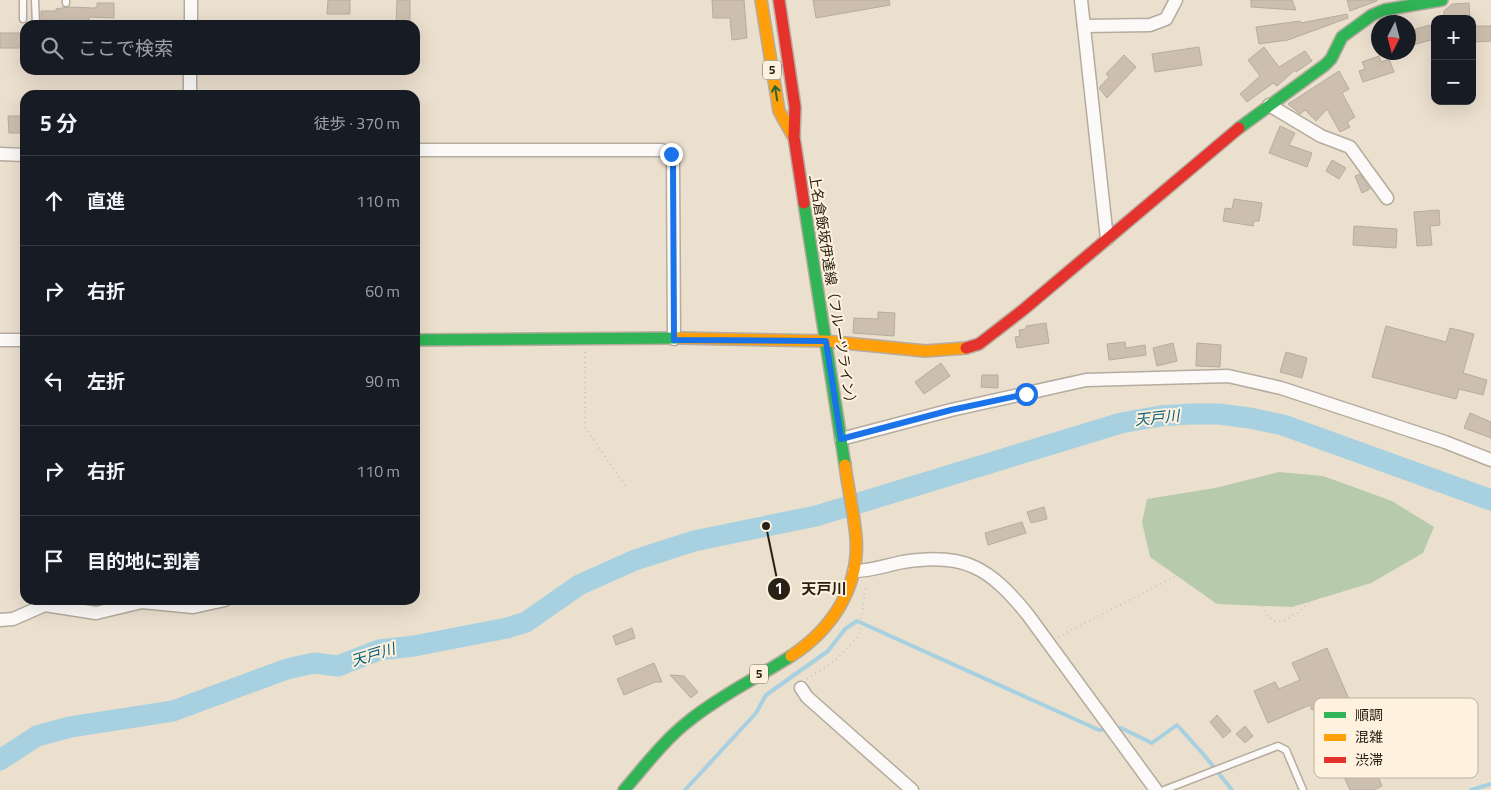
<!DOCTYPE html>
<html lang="ja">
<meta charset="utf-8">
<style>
:root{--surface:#171b24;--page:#242831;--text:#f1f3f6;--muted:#9ea1a6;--line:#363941}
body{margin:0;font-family:"Titillium Web","Noto Sans JP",sans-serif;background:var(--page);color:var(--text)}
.controls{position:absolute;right:15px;top:15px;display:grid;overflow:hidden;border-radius:10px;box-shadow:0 5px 20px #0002}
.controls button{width:45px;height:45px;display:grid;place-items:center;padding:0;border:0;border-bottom:1px solid var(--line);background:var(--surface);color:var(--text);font:25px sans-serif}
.compass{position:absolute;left:1371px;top:15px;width:45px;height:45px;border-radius:50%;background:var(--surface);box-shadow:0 5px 20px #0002;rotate:186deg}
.stop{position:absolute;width:15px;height:15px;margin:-11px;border:4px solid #1a73e8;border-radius:50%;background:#fff}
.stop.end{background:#1a73e8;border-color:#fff;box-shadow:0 1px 5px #0008}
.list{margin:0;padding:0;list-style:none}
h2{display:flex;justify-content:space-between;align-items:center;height:65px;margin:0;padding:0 20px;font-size:21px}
h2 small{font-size:16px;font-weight:400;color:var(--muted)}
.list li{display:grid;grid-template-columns:32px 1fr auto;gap:15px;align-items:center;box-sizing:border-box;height:90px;padding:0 20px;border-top:1px solid var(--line)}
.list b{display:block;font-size:19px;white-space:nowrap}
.list em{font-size:16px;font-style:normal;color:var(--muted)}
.icon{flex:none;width:28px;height:28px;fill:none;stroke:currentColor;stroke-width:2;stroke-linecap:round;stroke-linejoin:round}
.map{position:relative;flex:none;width:1491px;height:790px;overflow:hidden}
.search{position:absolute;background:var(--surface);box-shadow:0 5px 20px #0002;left:20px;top:20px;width:400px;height:55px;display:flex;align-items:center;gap:12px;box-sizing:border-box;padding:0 18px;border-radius:15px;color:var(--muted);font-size:19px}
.panel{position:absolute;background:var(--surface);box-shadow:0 5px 20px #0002;left:20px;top:90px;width:400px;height:515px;border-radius:15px}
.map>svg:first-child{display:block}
.forest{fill:#b7cbac}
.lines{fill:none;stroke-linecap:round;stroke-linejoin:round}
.stream{stroke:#a7d1e0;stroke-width:4}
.river{stroke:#a7d1e0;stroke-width:21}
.building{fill:#cdbfaf;stroke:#b6ac9f}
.lane-casing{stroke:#b5ab9e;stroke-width:9}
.street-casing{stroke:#b5ab9e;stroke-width:15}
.fast-casing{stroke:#b5ab9e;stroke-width:14}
.slow-casing{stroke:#b5ab9e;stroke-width:14}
.jam-casing{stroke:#b5ab9e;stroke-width:14}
.path{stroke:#c9c6bf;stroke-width:2;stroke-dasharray:1 4;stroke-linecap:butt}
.lane{stroke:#fcfaf8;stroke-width:6}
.street{stroke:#fcfaf8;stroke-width:12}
.fast{stroke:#30b455;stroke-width:11}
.slow{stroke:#ff9f0a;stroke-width:11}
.jam{stroke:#e5322d;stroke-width:11}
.oneway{stroke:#2c6332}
.route{stroke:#1a73e8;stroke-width:6}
.labels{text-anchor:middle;stroke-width:4;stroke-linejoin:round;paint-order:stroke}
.shield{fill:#fef1dd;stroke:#695f51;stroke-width:1}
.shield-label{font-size:12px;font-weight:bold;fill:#292115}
.street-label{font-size:14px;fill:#292115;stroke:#fef1dd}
.water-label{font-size:15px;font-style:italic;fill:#075f7c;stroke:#fef1dd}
.key{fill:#fef1dd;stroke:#beb3a1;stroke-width:1}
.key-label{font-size:14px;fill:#292115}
.leader{fill:none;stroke:#292115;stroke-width:2}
.callout-dot{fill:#292115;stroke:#fef1dd;stroke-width:2}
.mark-label{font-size:15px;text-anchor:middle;font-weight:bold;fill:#fff}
.callout-label{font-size:15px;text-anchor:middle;font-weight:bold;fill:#292115;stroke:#fef1dd;stroke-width:4;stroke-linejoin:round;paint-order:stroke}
</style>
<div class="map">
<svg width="1491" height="790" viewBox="0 0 1491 790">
<rect width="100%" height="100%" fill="#ebdfce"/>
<polygon class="forest" points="1279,472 1323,476 1392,501 1434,527 1423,553 1371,583 1292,607 1217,604 1150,557 1142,522 1147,499 1215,488"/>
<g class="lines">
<g class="stream">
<polyline points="1114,728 1121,728 1152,743 1177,725 1204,755 1232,790"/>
<polyline points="685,790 756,713 766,695 828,651 845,629 857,621 1099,730 1107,729"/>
<polyline points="1471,790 1491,784"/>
</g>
<polyline class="river" points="0,760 37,736 70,727 173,711 287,669 314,663 338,666 379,650 414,646 507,628 526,622 579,585 635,560 694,541 816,516 1121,423 1160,416 1190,414 1219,414 1250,418 1283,425 1491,500"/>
</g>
<g class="building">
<polygon points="328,0 350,0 350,14 327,14"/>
<polygon points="397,0 410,0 410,25 396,25"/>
<polygon points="712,0 744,0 747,38 732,40 730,18 713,18"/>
<polygon points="813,0 889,0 890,5 816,18"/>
<polygon points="1251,0 1292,0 1296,10 1251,7"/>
<polygon points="1347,0 1377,0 1377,1 1350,11"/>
<polygon points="97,3 114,3 114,18 89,17 89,21 41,20 41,11 56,11 56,9 68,7 94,8 97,7"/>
<polygon points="1469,3 1470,19 1444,19 1444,11 1452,4"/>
<polygon points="1347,14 1348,18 1288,40 1259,44 1256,27 1300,21 1301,23"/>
<polygon points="1430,25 1434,39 1413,45 1409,31"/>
<polygon points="1472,26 1491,26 1491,41 1472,42"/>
<rect x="0" y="33" width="24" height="15"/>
<polygon points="1199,47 1202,65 1155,72 1152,54"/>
<polygon points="1264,47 1279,67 1305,51 1312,61 1296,72 1295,70 1277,86 1273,83 1247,102 1240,94 1260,76 1248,60"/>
<polygon points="1124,55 1136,67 1107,98 1099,88 1109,77 1106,74"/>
<polygon points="1379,56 1381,62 1389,59 1394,72 1363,82 1359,71 1365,69 1362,62"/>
<polygon points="1339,71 1349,89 1342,93 1355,117 1347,122 1350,127 1340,132 1327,109 1316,121 1305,110 1300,114 1288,104"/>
<polygon points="8,116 21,116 22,133 9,133"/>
<polygon points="1280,126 1295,133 1289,145 1312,153 1307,167 1269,153"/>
<polygon points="1332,160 1346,168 1339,179 1326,171"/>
<polygon points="1360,174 1370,189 1362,193 1355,176"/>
<polygon points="1234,199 1262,203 1259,221 1254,221 1253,226 1223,221 1225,208 1232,209"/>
<polygon points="1439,210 1440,225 1430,226 1432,245 1417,246 1414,212"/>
<polygon points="1354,226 1397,229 1396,248 1353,245"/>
<polygon points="878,312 895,313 894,336 853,333 854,318 878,319"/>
<polygon points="1046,323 1049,343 1017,348 1015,337 1020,336 1019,330 1026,329 1026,326"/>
<polygon points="1386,326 1446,342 1450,328 1474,334 1463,373 1487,380 1483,395 1459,389 1456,399 1372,377"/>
<polygon points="1125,342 1126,348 1145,345 1146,355 1109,360 1107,344"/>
<polygon points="1173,343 1177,361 1157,366 1153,348"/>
<polygon points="1197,343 1221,345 1220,367 1196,366"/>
<polygon points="1286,352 1307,358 1302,378 1280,372"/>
<polygon points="941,363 950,376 924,394 915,382"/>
<polygon points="982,375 998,375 998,388 981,387"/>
<polygon points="1470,413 1491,422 1491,438 1464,428"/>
<polygon points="1044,507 1047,519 1031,523 1027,512"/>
<polygon points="1022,522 1026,533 988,545 985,533"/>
<polygon points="632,628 635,638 616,645 613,636"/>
<polygon points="1327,648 1358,720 1335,730 1324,705 1312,710 1310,705 1268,723 1254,691 1275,682 1279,689 1300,680 1292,663"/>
<polygon points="654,663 662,682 655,682 624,695 617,679"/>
<polygon points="670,675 684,676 698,692 691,698"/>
<polygon points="1217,715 1231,731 1223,738 1210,722"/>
<polygon points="1245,726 1253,736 1245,743 1236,734"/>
<polygon points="1368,753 1382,786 1374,790 1350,790 1339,766"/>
</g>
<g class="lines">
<g class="lane-casing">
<g id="lane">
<polyline points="23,0 23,19"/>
<polyline points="35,0 36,25"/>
<polyline points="66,0 66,3"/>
<polyline points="1164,790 1278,746 1286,750 1303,790"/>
</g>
</g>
<g class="street-casing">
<g id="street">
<polyline points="1081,0 1107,239"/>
<polyline points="191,25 191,0"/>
<polyline points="1084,26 1150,25 1166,19 1176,0"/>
<polyline points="190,95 190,70"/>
<polyline points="1269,105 1321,136 1350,147 1387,198"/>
<polyline points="415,150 661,150 668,152 673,163 674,339"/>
<polyline points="0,154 25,155"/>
<polyline points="0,340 25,340"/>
<polyline points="841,439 951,410 1086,380 1228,376 1281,388 1445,442 1491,460"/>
<path d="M 854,571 C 871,571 887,565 903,562 C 965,552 990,568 1028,615 L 1156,790"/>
<polyline points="0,620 13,619 45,605 96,613 142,602 193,607 225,600"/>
<polyline points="801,688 807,697 912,790"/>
</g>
</g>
<g class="fast-casing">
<g id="fast">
<polyline points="1239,128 1325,65 1331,59 1342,37 1372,15 1384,10 1442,0"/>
<polyline points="804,203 845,465"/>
<polyline points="415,340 679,338"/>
<path d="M 624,790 C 645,766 664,740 690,720 C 721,695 757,678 791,656"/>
</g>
</g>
<g class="slow-casing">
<g id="slow">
<polyline points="761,0 779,111 793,136"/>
<polyline points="679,338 825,341 925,351 966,348"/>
<path d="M 791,656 C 831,630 860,588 856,537 C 854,513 848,489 845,465"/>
</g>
</g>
<g class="jam-casing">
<g id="jam">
<polyline points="779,0 795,107 794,137 804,203"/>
<polyline points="966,348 979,344 1023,310 1239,128"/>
</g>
</g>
<g class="path">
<polyline points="585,352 585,427 626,487"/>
<path d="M 1247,562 C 1265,558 1286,556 1302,547 C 1318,537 1324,513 1306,503 C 1296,497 1283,497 1272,495"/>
<polyline points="1058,637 1178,575 1189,565 1210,534 1229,538 1239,543 1263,609 1273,621 1284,621 1299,612 1352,559"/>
<polyline points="807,679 837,659 859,636 866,585"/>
</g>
<use href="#lane" class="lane"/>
<use href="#street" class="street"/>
<use href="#fast" class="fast"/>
<use href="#slow" class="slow"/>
<use href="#jam" class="jam"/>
</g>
<defs><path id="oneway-shaft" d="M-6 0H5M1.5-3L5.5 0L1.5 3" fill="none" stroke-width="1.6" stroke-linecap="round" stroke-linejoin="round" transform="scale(1.25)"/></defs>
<use class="oneway" href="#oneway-shaft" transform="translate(776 93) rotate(-99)"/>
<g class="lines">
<polyline class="route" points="671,154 673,163 674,340 826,341 841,439 951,410 1026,394"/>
</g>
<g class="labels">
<g class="shield">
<rect x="763" y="60.5" width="18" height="19" rx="4"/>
<rect x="750" y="664.5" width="18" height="19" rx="4"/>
</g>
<g class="shield-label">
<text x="772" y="74">5</text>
<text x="759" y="678">5</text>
</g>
<g class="street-label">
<text transform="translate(833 292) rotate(81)" y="5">上名倉飯坂伊達線（フルーツライン）</text>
</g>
<g class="water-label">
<text transform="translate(1157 418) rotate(-6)" y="5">天戸川</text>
<text transform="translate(373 655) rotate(-17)" y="5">天戸川</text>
</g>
</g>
<rect x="1314" y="698" width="164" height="80" rx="8" class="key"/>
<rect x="1324" y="712" width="22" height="6" fill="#30b455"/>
<rect x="1324" y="734" width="22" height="7" fill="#ff9f0a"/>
<rect x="1324" y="757" width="22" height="6" fill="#e5322d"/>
<g class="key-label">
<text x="1355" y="720">順調</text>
<text x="1355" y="742">混雑</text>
<text x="1355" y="765">渋滞</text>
</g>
<path class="leader" d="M766 526L779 589"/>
<g class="callout-dot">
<circle cx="766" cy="526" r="5"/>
<circle cx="779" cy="589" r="12"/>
</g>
<g class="mark-label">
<text x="779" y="594">1</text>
</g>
<g class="callout-label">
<text x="824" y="594">天戸川</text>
</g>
</svg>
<div class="controls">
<button>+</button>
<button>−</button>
</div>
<svg class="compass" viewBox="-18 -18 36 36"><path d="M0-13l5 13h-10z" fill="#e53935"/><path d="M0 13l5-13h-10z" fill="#9ea1a6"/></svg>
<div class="stop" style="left:1026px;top:394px"></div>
<div class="stop end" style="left:671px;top:154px"></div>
<div class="search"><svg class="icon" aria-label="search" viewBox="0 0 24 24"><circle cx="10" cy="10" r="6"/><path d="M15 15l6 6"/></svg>ここで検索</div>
<section class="panel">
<h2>5 分<small>徒歩 · 370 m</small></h2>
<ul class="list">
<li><svg class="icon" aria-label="ahead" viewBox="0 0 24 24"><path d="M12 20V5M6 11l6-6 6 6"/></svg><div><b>直進</b></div><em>110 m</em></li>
<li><svg class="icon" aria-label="right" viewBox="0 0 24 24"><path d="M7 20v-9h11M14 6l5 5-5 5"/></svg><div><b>右折</b></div><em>60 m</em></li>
<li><svg class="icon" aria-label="left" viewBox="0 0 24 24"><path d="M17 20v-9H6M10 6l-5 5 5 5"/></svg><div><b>左折</b></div><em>90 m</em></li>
<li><svg class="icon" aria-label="right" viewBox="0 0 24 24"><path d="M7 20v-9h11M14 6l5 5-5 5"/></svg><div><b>右折</b></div><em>110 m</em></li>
<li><svg class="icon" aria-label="arrive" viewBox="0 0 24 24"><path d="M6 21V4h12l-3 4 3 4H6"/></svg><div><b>目的地に到着</b></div></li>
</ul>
</section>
</div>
